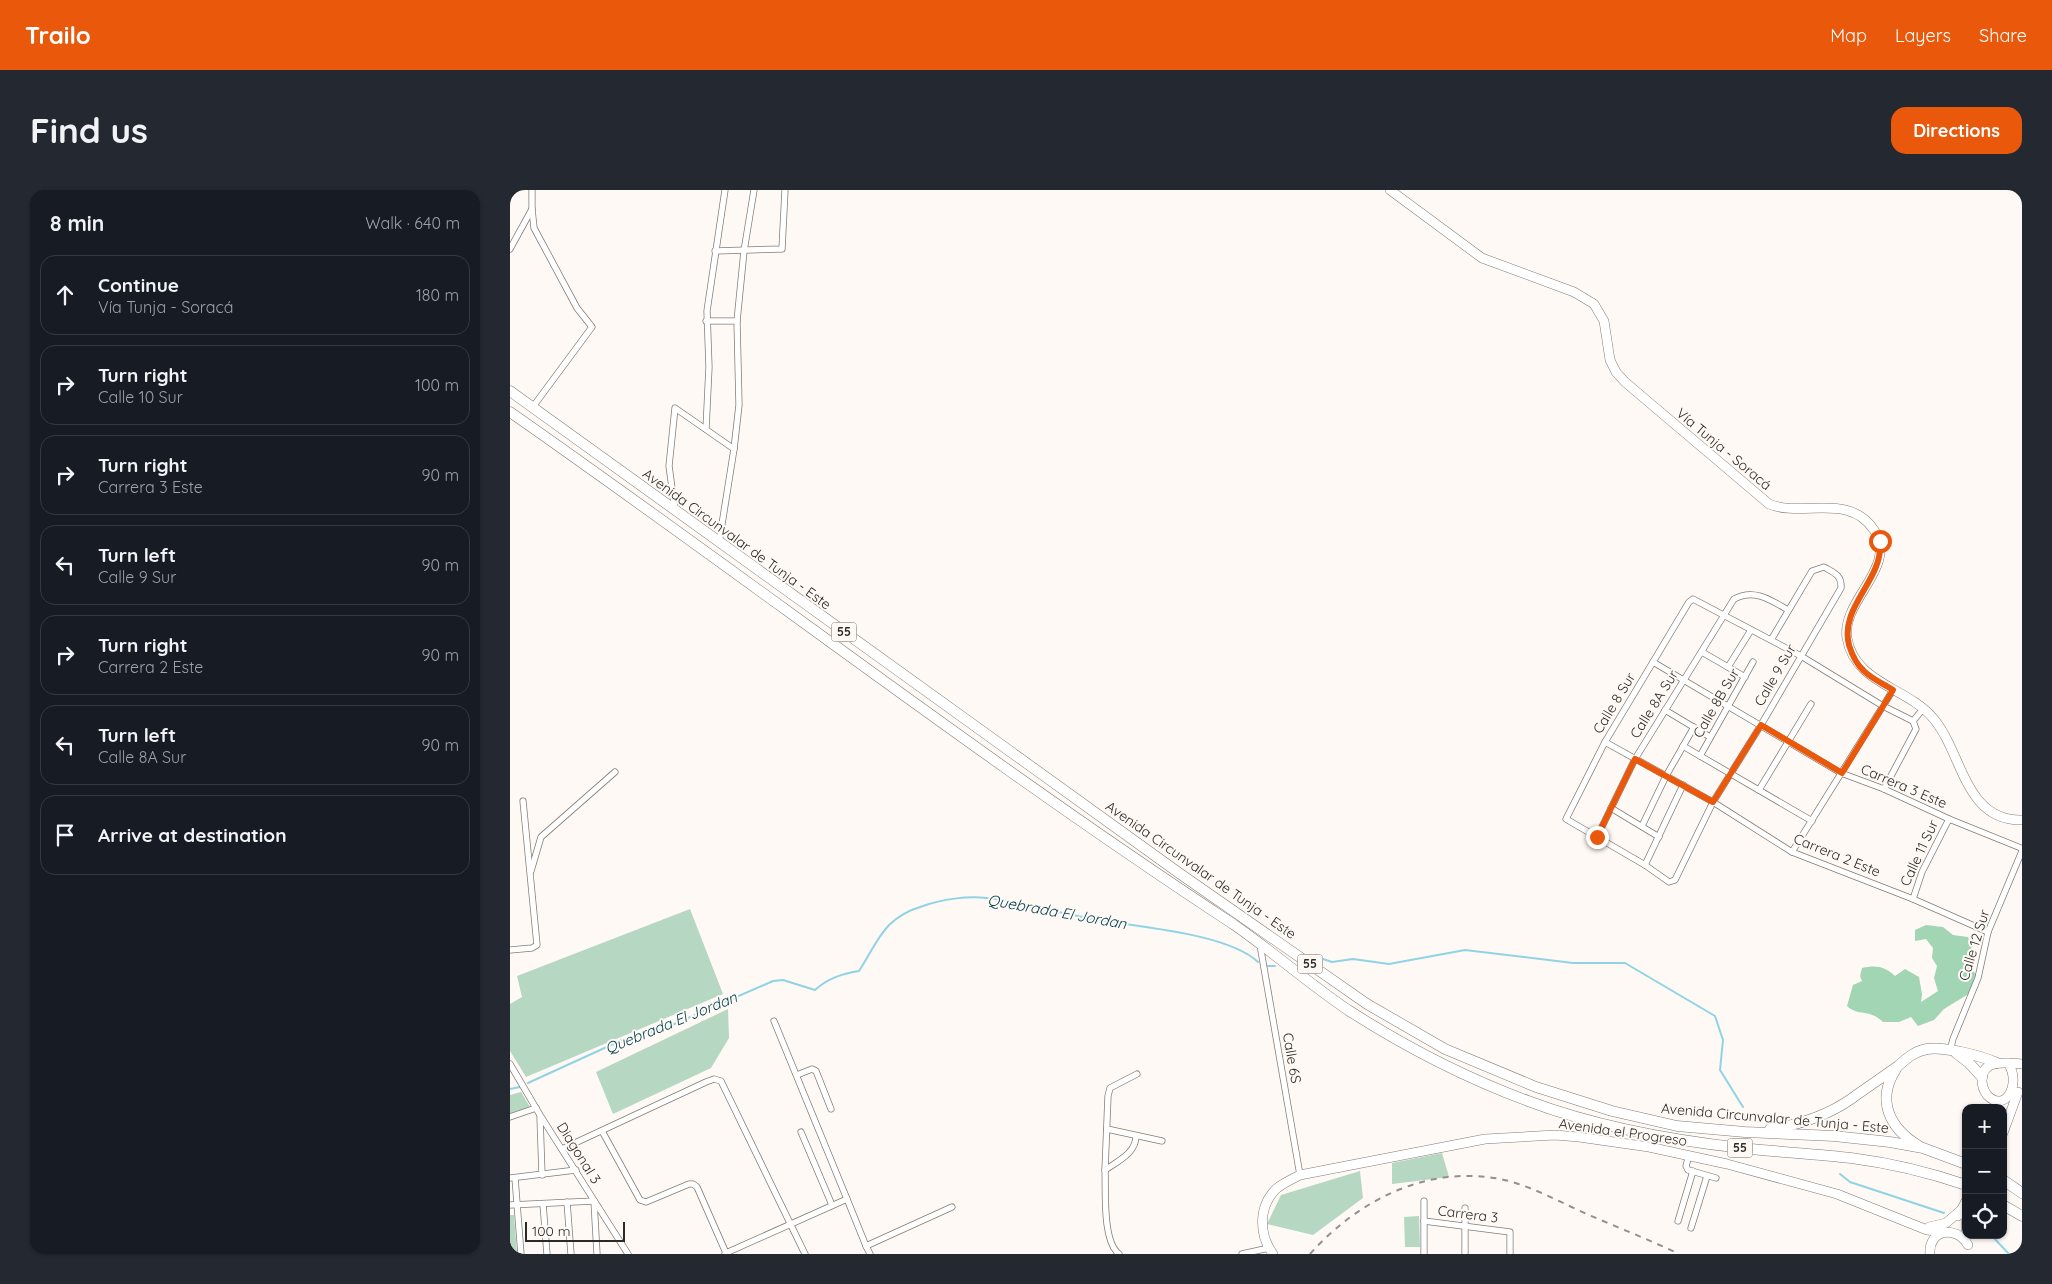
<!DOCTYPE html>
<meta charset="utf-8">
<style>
:root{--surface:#171b24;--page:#242831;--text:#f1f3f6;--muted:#9ea1a6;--line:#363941;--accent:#ea580c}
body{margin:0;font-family:Quicksand,sans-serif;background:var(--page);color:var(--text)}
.controls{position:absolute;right:15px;bottom:15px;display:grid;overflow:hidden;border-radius:10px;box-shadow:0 1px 4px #0004}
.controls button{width:45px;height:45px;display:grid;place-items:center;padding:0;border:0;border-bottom:1px solid var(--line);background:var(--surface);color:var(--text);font:25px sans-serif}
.scale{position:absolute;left:15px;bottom:12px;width:100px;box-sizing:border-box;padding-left:5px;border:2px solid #2c2a27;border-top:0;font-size:14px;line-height:18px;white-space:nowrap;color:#2c2a27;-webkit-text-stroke:4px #fef9f5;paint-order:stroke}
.stop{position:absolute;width:15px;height:15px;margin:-11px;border:4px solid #ea580c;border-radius:50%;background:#fff}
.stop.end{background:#ea580c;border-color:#fff;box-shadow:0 1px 5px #0008}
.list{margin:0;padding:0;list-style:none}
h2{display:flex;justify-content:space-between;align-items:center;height:65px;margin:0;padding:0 20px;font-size:21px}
h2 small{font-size:16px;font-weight:400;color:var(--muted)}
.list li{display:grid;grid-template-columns:32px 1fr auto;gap:15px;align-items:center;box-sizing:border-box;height:80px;margin:0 10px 10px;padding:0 10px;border:1px solid var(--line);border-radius:15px}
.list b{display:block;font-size:19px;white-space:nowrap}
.list p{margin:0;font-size:16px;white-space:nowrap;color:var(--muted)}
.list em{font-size:16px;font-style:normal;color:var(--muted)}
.icon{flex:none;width:28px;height:28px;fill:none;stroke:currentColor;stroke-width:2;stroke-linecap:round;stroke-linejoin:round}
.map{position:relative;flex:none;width:1512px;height:1064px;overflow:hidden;border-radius:15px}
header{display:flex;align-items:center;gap:30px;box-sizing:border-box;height:70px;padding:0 25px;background:var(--accent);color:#fff}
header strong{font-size:24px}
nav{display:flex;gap:28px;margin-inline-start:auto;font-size:18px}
.intro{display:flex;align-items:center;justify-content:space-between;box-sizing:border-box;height:120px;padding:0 30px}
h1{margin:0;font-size:35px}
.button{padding:12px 22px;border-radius:15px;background:var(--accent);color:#fff;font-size:18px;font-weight:700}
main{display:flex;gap:30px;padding:0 30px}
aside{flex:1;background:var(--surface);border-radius:15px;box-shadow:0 1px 4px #0004}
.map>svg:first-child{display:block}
.green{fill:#b6d7c1}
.forest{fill:#a2d5b3}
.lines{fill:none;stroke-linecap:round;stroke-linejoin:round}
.stream{stroke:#90d3e4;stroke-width:2}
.street-casing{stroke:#837c76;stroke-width:7}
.secondary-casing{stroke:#837c76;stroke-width:10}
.highway-casing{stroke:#837c76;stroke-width:11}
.street{stroke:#fff;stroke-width:5.5}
.secondary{stroke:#fff;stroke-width:9}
.highway{stroke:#fff;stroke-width:10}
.rail{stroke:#938f8c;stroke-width:2;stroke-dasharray:6 6;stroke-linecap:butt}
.route{stroke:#ea580c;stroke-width:6}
.labels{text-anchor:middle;stroke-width:4;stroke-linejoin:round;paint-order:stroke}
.shield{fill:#fef9f5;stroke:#6b6865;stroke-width:1}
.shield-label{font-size:12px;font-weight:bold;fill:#2c2a27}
.street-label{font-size:14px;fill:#2c2a27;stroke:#fef9f5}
.water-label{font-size:15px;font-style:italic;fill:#03434f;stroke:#fef9f5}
</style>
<header>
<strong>Trailo</strong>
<nav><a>Map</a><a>Layers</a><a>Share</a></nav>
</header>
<div class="intro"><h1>Find us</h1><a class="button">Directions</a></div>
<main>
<aside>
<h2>8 min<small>Walk · 640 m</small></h2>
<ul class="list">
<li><svg class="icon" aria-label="ahead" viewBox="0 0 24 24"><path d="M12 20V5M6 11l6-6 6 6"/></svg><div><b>Continue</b><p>Vía Tunja - Soracá</p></div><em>180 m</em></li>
<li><svg class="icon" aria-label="right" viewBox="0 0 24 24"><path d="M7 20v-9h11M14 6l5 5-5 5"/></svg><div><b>Turn right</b><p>Calle 10 Sur</p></div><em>100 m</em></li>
<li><svg class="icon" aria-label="right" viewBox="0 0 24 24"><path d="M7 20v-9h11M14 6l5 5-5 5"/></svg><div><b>Turn right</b><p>Carrera 3 Este</p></div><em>90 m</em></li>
<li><svg class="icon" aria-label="left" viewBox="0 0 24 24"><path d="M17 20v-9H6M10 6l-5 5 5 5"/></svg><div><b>Turn left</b><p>Calle 9 Sur</p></div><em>90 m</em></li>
<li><svg class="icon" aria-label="right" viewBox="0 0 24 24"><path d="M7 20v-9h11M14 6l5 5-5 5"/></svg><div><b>Turn right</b><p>Carrera 2 Este</p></div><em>90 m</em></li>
<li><svg class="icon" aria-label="left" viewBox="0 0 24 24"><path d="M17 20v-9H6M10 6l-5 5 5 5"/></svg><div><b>Turn left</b><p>Calle 8A Sur</p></div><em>90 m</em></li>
<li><svg class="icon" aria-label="arrive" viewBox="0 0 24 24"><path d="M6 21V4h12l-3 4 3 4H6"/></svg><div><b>Arrive at destination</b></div></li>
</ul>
</aside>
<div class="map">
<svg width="1512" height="1064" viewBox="0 0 1512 1064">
<rect width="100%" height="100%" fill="#fef9f5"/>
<g class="green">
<polygon points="180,719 213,804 16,887 0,861 0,814 12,807 7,786"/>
<polygon points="218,819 219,848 201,878 103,924 86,882"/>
<polygon points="11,902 20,917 0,924 0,905"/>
<polygon points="932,963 939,987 882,994 882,973"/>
<polygon points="850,981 853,1008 803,1045 757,1034 771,1005"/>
<polygon points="0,1025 4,1025 7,1064 0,1064"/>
<polygon points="909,1026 910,1057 895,1057 894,1027"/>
</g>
<path class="forest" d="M 1416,735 L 1433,737 L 1443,745 L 1458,747 L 1462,759 L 1467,767 L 1456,774 L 1466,784 L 1460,803 L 1434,819 L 1424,830 L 1408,836 L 1401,827 L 1389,832 L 1373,832 C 1358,818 1349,827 1337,816 L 1343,795 L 1352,791 L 1350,786 L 1352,778 C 1366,775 1374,776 1385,786 L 1395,779 L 1409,787 L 1412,804 L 1411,812 L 1428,801 L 1424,788 L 1427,776 L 1422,768 L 1423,758 L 1416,749 L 1405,751 L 1405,740 Z"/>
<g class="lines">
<g class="stream">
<polyline points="801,765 822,772 843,769 879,774 955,760 1063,773 1115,773 1205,826 1213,850 1210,880 1233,917"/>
<polyline points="755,776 765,776"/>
<path d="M 18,893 L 112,850 L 153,839 L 263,791 L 273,790 L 305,800 C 318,788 332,784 349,781 C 369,750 373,728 413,716 C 432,709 457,706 477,708 C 488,708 499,712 510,714 C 533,719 555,723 577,728 C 622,737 716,742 748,772"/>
<polyline points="0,899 10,897"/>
<polyline points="1330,984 1340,992 1434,1023"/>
<polyline points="1481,1045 1499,1064"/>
</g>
<g class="street-casing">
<g id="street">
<polyline points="22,19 24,38 67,118 82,137 22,218"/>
<polyline points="0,59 22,19 22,0"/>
<polyline points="205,61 272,59 275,0"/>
<polyline points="196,131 227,131"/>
<polyline points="196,239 199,177 197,121 215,0"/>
<polyline points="165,320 159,276 165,218 224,259"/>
<polyline points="209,353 224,259 229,215 227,131 234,61 244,0"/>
<path d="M 1261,450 L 1302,381 L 1314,377 C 1324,383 1332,385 1331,398 L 1251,535 L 1203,612 L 1165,690 L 1159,692 L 1135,675 L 1056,629 L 1095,552 L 1179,412 L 1183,409 L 1291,466 L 1373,516 L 1403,531 L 1406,539 L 1374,599"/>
<polyline points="1192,462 1235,487"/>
<polyline points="1143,472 1331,583 1374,599 1439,629 1511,658 1512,661 1478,742 1468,788 1443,849 1440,861"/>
<polyline points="1218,477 1241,440"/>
<polyline points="1155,520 1200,547"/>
<polyline points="1403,531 1413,519"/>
<polyline points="1095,552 1203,612 1282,662 1403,709 1478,742"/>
<polyline points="1173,556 1302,631"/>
<polyline points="1190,566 1243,472"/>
<polyline points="1249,600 1301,514"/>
<polyline points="1101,618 1149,647"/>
<polyline points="1132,636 1156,586 1184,537"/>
<path d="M 1087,647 L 1125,569 L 1224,409 C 1244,398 1261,410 1278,420"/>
<polyline points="1282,662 1383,500"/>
<polyline points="1135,675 1173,595"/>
<polyline points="21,681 31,647 105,582"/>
<polyline points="1403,709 1412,682 1439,629"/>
<polyline points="750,755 790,985"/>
<polyline points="0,760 22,758 27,755 13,611"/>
<polyline points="264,831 337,1009"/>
<polyline points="0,874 30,925 118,1064"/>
<polyline points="287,885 302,879 306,881 321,919"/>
<polyline points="0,927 26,918"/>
<polyline points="30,927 32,985"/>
<polyline points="597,939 652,951"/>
<polyline points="92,941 130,1010 136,1012 179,994 183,994 187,997 216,1063 215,1064"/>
<polyline points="291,942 322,1015"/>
<polyline points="52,959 196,892 204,889 211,891 295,1064"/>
<polyline points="1179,965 1176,976 1178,980 1206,988"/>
<polyline points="595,980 598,906 600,898 627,884"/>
<polyline points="0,988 66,980"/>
<polyline points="5,988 11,1064"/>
<polyline points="914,1011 914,1064"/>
<polyline points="57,1012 61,1064"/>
<polyline points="33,1014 37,1064"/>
<polyline points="0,1015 84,1011 87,1064"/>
<polyline points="914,1031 1000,1042 1000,1064"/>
<polyline points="1168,1031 1183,981"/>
<polyline points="1181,1038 1197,986"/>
<polyline points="356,1056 360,1064"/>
<polyline points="216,1063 337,1009 356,1056 442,1017"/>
<path d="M 609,1064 C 592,1051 596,1000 595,980 C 608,971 626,963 626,946"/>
<polyline points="732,1064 759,1058"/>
<polyline points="955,1064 955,1018"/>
</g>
</g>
<g class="secondary-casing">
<g id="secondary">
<path d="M 880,0 L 972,68 L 1064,102 L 1084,114 L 1094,131 L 1100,170 L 1106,182 L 1115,192 L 1259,314 C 1293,328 1339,302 1364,340 C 1389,377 1331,410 1337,448 C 1345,494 1397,497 1423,528 C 1453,563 1454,631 1512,630"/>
<path d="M 1498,873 C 1512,894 1495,924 1477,905 C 1474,901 1472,895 1472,890 C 1472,868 1498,873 1512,874"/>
<polyline points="1493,943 1508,902"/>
<polyline points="1448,1026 1456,1011"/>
<polyline points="1456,1026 1456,1040"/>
<polyline points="1419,1037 1436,1033 1450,1021"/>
<path d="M 763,1064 C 749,1045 748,1017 766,999 C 773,993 782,989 790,985 L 975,949 L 1045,945 L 1069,947 L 1139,957 L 1217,974 L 1327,1004 L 1417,1040 L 1434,1042"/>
<path d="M 1420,1064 C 1418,1040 1446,1034 1458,1055"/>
</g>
</g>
<g class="highway-casing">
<g id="highway">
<polyline points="0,201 669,683 857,814 935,859 1026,897 1102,921 1167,936 1235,942 1324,946 1380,952 1413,958 1456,974"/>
<path d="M 0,222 C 242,391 476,572 723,734 C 762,761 798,793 838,820 C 894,856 956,888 1018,911 C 1087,937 1159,950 1232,958 C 1268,962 1305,964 1341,968 C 1380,973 1418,982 1456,995"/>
<polyline points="1446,863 1459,873 1472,887"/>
<path d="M 1386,879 C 1366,910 1379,938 1409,956"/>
<path d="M 1260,939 C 1288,935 1318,925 1341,909 C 1356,898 1373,887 1388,876 C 1397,868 1405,861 1417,859 C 1433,856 1472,866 1487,873"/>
<polyline points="1493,990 1512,1003"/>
<polyline points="1493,1015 1512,1026"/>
</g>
</g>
<use href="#street" class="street"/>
<use href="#secondary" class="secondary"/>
<use href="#highway" class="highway"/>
<path class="rail" d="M 800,1064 C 850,1008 923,972 999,991 C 1027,999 1052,1013 1079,1025 C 1109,1038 1140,1050 1169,1064"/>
</g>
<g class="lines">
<path class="route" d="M 1087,647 L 1125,569 L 1203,612 L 1251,535 L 1332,583 L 1383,500 C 1374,494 1362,489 1354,481 C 1346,474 1342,465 1339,455 C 1329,416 1374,390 1370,351"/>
</g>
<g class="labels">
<g class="shield">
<rect x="321.5" y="432.5" width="25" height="19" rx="4"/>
<rect x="787.5" y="764.5" width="25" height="19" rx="4"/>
<rect x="1217.5" y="948.5" width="25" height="19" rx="4"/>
</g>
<g class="shield-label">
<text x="334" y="446">55</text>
<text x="800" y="778">55</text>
<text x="1230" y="962">55</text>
</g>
<g class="street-label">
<text transform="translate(1214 259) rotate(40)" y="5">Vía Tunja - Soracá</text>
<text transform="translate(227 349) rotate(36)" y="5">Avenida Circunvalar de Tunja - Este</text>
<text transform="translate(1265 485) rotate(-60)" y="5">Calle 9 Sur</text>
<text transform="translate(1104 513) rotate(-59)" y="5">Calle 8 Sur</text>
<text transform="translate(1206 513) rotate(-60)" y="5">Calle 8B Sur</text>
<text transform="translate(1144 514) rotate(-58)" y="5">Calle 8A Sur</text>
<text transform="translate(1394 596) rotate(23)" y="5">Carrera 3 Este</text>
<text transform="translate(1409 663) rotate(-65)" y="5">Calle 11 Sur</text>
<text transform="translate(1327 665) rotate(22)" y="5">Carrera 2 Este</text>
<text transform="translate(691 680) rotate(35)" y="5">Avenida Circunvalar de Tunja - Este</text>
<text transform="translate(1464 755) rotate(-73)" y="5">Calle 12 Sur</text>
<text transform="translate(782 868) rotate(80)" y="5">Calle 6S</text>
<text transform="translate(1265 928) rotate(5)" y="5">Avenida Circunvalar de Tunja - Este</text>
<text transform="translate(1113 942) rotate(8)" y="5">Avenida el Progreso</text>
<text transform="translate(69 963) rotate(58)" y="5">Diagonal 3</text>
<text transform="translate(958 1024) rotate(7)" y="5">Carrera 3</text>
</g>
<g class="water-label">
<text transform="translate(547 722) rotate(10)" y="5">Quebrada El Jordan</text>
<text transform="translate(161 833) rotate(-22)" y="5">Quebrada El Jordan</text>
</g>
</g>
</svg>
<div class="controls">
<button>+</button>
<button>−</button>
<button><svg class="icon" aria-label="locate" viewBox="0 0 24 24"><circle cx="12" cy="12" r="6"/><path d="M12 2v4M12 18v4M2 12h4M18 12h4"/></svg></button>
</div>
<div class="scale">100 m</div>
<div class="stop" style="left:1370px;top:351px"></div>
<div class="stop end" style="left:1087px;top:647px"></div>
</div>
</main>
